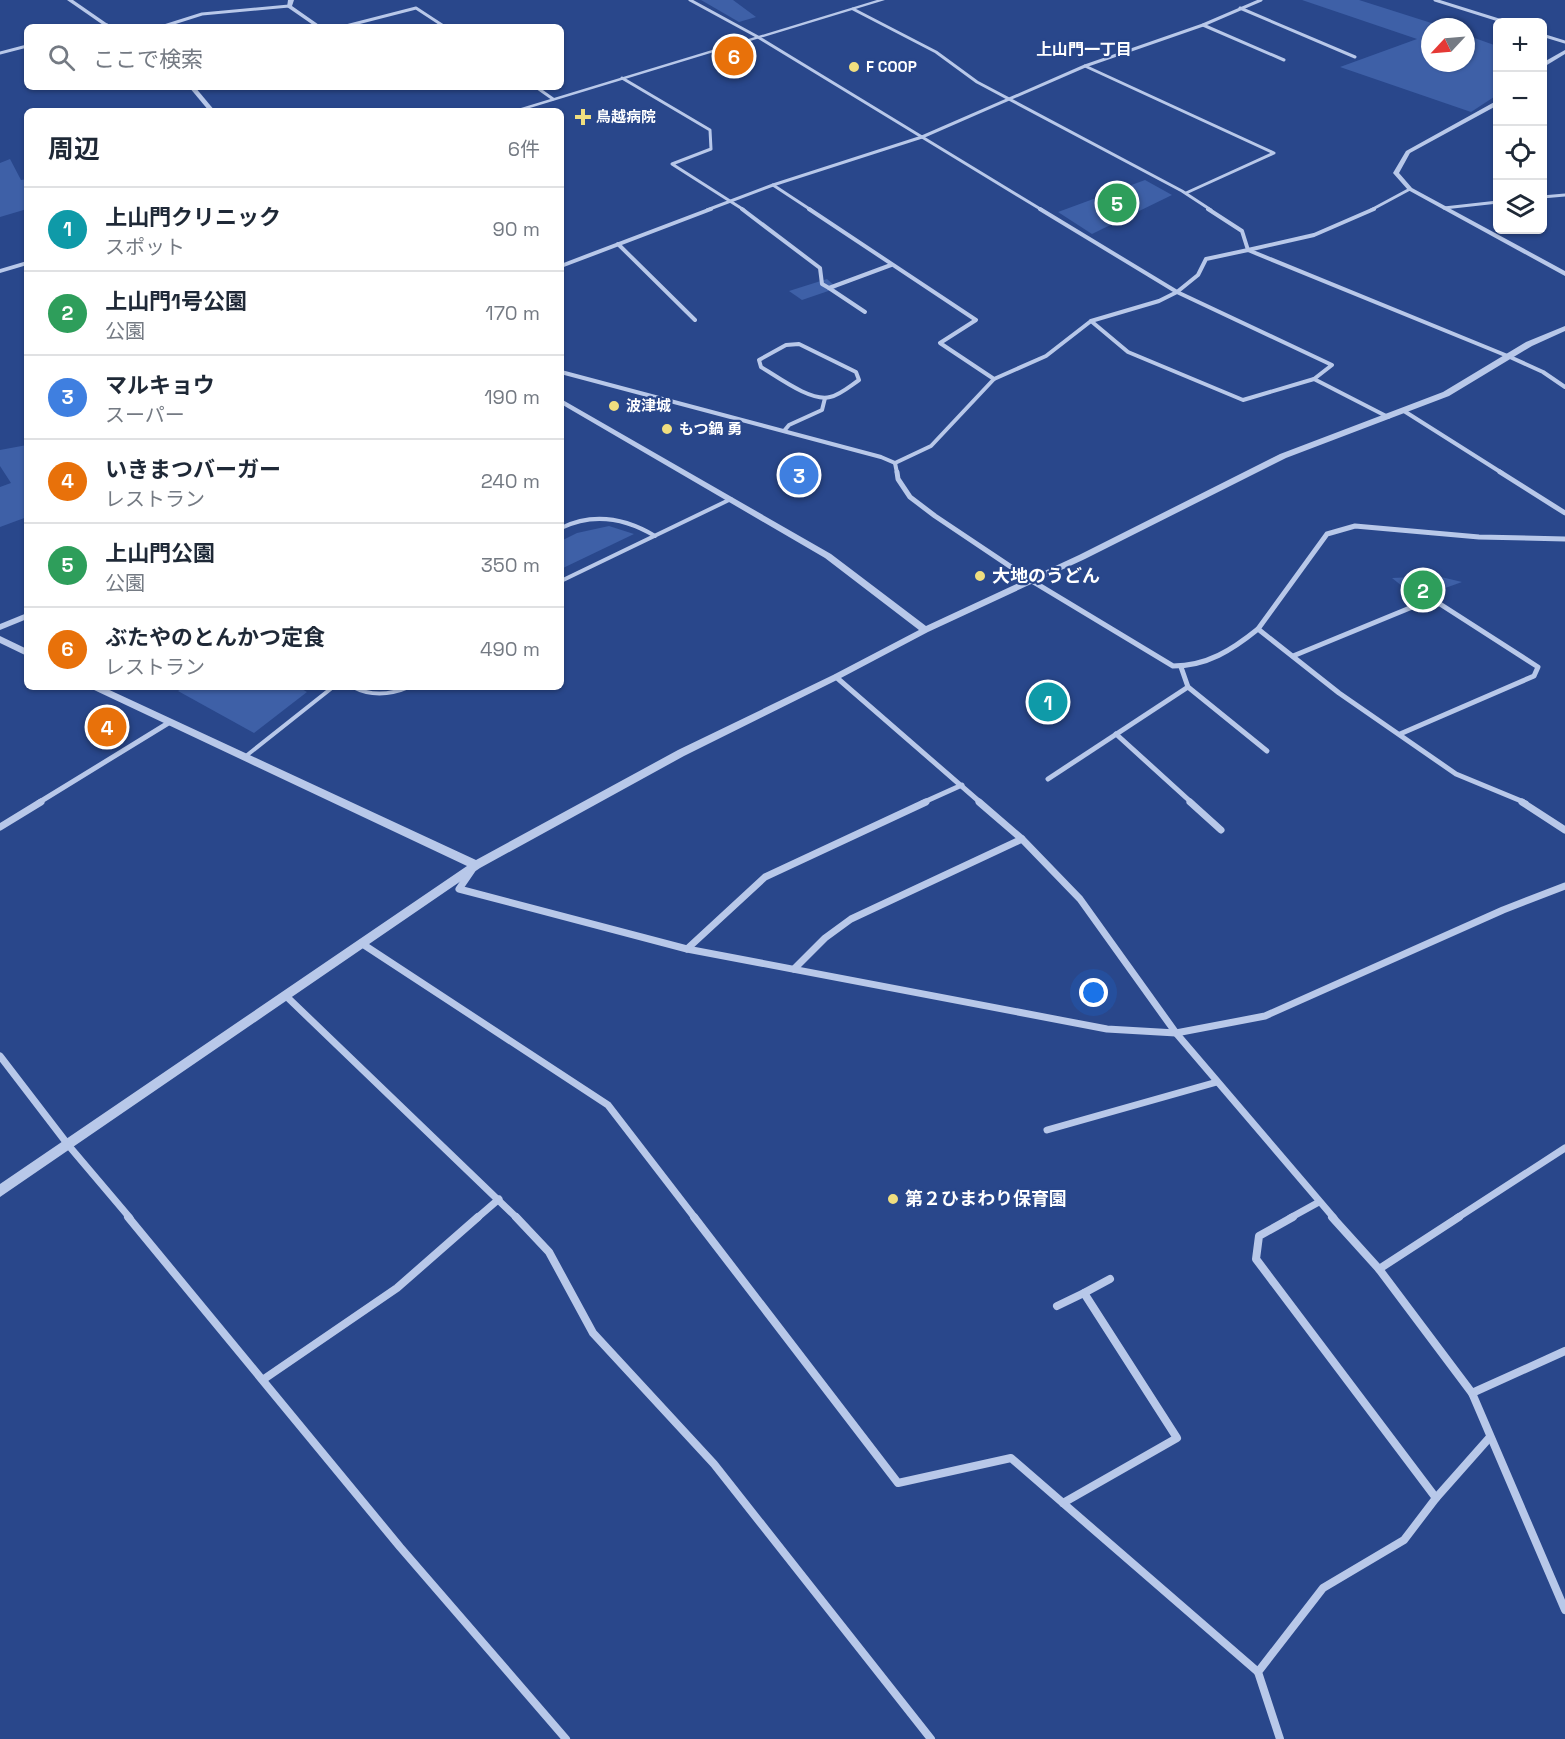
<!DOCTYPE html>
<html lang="ja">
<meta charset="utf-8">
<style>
:root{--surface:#fff;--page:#f2f2f3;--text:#1f2937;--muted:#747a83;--line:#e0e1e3;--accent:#2563eb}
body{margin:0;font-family:"Space Grotesk","Noto Sans JP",sans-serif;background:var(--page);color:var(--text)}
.controls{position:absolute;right:18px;top:18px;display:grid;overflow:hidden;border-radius:9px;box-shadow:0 2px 4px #0004}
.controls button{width:54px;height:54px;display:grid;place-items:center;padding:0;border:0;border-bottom:2px solid var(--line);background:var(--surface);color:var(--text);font:30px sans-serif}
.compass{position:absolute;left:1421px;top:18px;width:54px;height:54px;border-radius:50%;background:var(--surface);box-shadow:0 2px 4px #0004;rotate:244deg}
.you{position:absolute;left:1094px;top:993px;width:21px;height:21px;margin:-15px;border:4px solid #fff;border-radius:50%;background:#1a73e8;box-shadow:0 0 0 9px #1a73e833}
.badge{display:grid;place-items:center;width:39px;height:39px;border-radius:50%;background:var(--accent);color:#fff;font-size:20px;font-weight:700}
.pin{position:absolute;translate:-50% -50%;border:3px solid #fff;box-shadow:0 2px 6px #0006}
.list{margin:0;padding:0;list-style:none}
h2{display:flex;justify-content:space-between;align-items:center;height:78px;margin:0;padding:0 24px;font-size:26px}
h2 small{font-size:20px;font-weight:400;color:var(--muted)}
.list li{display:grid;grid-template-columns:39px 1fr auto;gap:18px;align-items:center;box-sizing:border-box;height:84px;padding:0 24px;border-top:2px solid var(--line)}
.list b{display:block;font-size:22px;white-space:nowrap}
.list p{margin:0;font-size:20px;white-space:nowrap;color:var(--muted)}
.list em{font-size:20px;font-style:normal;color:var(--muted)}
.icon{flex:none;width:33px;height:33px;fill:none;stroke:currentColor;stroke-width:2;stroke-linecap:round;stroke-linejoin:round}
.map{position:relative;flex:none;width:1565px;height:1739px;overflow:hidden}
.search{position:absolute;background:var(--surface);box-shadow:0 2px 4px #0004;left:24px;top:24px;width:540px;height:66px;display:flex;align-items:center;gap:15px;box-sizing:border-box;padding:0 21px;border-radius:9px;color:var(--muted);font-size:22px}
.panel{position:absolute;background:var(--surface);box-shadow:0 2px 4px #0004;left:24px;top:108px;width:540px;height:582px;border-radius:9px}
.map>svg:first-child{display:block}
.green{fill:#3e60a7}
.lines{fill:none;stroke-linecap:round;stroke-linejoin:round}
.service{stroke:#b8c8e9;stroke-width:4}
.minor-far4{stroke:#b8c8e9;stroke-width:3}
.minor-far3{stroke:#b8c8e9;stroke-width:4}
.minor-far2{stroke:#b8c8e9;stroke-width:5}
.minor-far1{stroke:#b8c8e9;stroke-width:7}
.minor{stroke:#b8c8e9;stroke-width:8}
.tertiary{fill:#b8c8e9;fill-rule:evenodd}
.poi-dot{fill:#f0de7f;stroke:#29478b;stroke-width:2}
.labels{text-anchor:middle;stroke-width:4.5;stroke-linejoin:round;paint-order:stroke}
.far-poi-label{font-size:15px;font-weight:bold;fill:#fff;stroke:#29478b;text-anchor:start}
.far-neighbourhood-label{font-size:16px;font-weight:bold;fill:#fff;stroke:#29478b}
.poi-label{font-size:18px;font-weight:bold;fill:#fff;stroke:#29478b;text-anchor:start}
</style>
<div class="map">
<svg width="1565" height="1739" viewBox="0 0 1565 1739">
<rect width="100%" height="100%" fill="#29478b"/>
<g class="green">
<polygon points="701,0 733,0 756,17 739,22"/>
<polygon points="1302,0 1359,0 1444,27 1430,27 1430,63 1466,63 1466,35 1497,46 1497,95 1471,112 1340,67 1417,39"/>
<polygon points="10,159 21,180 27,179 27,209 0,217 0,163"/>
<polygon points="1145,180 1172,195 1092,234 1058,212"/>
<polygon points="827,279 837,288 802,300 789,291"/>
<polygon points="27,445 27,517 0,527 0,487 11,483 0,466 0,450"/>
<polygon points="609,526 634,534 561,569 561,541 577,533"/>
<polygon points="1437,576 1462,582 1417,598 1392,578"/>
<polygon points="184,687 298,687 307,692 254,733 178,691"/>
</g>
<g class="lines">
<g class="service">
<path d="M 561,528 C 594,512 625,518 655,536"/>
<polyline points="561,581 731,499"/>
<path d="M 353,687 C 372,697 390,695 409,687"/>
<polyline points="246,756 333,687"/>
</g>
<g class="minor-far4">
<polyline points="690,0 758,37 922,137 773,185 811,210"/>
<polyline points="1435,0 1505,22"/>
<polyline points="1240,8 1355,57"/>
<polyline points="853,9 936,52 977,82 1182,191 1211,210"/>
<polyline points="1203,25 1284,60"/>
<polyline points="101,27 107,25"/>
<polyline points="161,27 202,14 289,6"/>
<polyline points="342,27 416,8 445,27"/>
<polyline points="1542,35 1565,42"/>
<polyline points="0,53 27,46"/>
<polyline points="1085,66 1274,153 1186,193"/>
<polyline points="622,78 710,130 711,149 672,164 744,210"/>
<polyline points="536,87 553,99"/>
<polyline points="922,137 1042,210"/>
<polyline points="922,137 1085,66 1203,25 1261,0"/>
<polyline points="1542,197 1565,195"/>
<polyline points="1444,208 1498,202"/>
<polyline points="707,210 773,185"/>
<polyline points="1371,210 1410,189"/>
</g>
<g class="minor-far3">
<polyline points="742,209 820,268 822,284 829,288 891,265"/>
<polyline points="809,209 976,320 940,343 994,379 1046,356 1091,321 1128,352 1243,400 1314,379 1388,417"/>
<polyline points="1040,209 1177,292 1198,275 1206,259 1248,250 1510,357 1543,372 1565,387"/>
<polyline points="1208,209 1242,231 1248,250 1314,235 1374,209"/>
<polyline points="618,244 695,320"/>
<polyline points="561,266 711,209"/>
<polyline points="829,288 865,312"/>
<polyline points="1091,321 1159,301 1177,292 1332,365 1314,379"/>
<path d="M 799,344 L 856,372 L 859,380 C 850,386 840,395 830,397 C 811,402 778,377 761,367 L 759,360 L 786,345 Z"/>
<polyline points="561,372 881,457 895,463 931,446 994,379"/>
<polyline points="1404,411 1502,473"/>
<polyline points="784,431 789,425 822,410 825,398"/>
<polyline points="895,463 897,473"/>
</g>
<g class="minor-far2">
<path d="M 897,472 L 898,479 L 910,497 L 935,516 L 1032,581 L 1173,666 C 1207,666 1232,650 1258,629 L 1339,693 L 1456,774 L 1526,803"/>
<polyline points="1500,472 1565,513"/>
<polyline points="1258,629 1327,534 1355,526 1479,537 1565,539"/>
<polyline points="1293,656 1422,603 1440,604 1538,667 1534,676 1400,734"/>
<polyline points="1181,667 1188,687 1267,751"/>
<polyline points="836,677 981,803"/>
<polyline points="1116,734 1192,803"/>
<polyline points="1048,779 1188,687"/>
<polyline points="38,803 170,722"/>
<polyline points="922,803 962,785"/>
</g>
<g class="minor-far1">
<polyline points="979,802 1022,839 1080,899 1176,1033 1334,1218"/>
<polyline points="1190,802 1221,830"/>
<polyline points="1522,802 1565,830"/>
<polyline points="0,827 41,802"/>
<polyline points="472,870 459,889 687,949 1107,1029 1176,1033 1265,1016 1503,910 1565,886"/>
<polyline points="361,943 608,1105 695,1218"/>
<polyline points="687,949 765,877 926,802"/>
<polyline points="794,969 825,938 851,919 1022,839"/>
<polyline points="286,996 517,1218"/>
<polyline points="0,1056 69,1146 130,1218"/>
<polyline points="1047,1130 1217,1082"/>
<polyline points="477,1218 499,1199"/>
<polyline points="1290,1218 1319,1202"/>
<polyline points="1457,1218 1565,1148"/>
</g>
<g class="minor">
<polyline points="128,1217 400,1547 566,1739"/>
<polyline points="516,1217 549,1252 593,1333 714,1464 931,1739"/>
<polyline points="694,1217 898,1483 1011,1458 1258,1672"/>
<polyline points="1293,1217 1259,1236 1256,1259 1436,1498"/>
<polyline points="1332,1217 1379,1269 1472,1393 1565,1610"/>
<polyline points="1379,1269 1459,1217"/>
<polyline points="1057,1306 1084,1293"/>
<polyline points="264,1379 397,1288 478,1217"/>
<polyline points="1472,1393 1565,1351"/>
<polyline points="1063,1503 1177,1438 1084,1293 1110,1279"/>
<polyline points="1280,1739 1258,1672 1323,1588 1404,1540 1436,1498 1490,1437"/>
</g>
<g class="tertiary">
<polygon points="67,0 73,0 112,27 106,27"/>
<polygon points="288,0 294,0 292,6 322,27 316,27 287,7"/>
<polygon points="877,0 885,0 520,111 511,111"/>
<polygon points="1565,50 1565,54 1542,68 1542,63"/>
<polygon points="189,87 195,87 215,111 209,111"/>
<polygon points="1498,100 1498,105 1410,153 1399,173 1412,188 1565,271 1565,276 1408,190 1393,173 1406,151"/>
<polygon points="27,261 27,265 0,273 0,269"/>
<polygon points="1565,326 1565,331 1532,346 1449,396 1286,458 1085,559 928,632 839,679 684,756 480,868 0,1197 0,1184 467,866 92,689 90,687 103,687 476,860 678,750 833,675 919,630 825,558 561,404 561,399 831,554 926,626 1079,555 1280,454 1443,392 1526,342"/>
<polygon points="27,613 27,619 0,630 0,624"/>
<polygon points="0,636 27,649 27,656 0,643"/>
</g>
</g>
<g class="poi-dot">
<circle cx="854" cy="67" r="6"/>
<path d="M580 108h6v6h6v6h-6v6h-6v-6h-6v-6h6z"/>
<circle cx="614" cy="406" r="6"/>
<circle cx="667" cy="429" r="6"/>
<circle cx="980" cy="576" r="6"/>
<circle cx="893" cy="1199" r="6"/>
</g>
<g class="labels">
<g class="far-poi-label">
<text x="866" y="72">F COOP</text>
<text x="596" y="122">鳥越病院</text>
<text x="626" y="411">波津城</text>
<text x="679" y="434">もつ鍋 勇</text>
</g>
<g class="far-neighbourhood-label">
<text x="1084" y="55">上山門一丁目</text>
</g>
<g class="poi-label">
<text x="992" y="582">大地のうどん</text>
<text x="905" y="1205">第２ひまわり保育園</text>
</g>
</g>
</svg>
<div class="controls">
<button>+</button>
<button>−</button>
<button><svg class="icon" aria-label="locate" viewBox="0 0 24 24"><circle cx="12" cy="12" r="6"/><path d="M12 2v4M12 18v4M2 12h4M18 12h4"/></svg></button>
<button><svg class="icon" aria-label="layers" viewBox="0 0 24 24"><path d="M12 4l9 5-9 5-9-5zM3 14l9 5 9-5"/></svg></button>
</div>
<svg class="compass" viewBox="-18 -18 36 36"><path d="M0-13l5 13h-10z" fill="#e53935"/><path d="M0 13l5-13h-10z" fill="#747a83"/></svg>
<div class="you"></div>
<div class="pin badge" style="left:1048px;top:702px;background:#0f9aa8">1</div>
<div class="pin badge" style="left:1423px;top:590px;background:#2e9e5b">2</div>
<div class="pin badge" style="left:799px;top:475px;background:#3f7fe0">3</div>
<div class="pin badge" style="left:107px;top:727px;background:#e8710a">4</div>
<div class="pin badge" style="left:1117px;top:203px;background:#2e9e5b">5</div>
<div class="pin badge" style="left:734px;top:56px;background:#e8710a">6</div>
<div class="search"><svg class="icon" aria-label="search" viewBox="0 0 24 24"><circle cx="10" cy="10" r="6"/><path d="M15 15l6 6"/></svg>ここで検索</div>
<section class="panel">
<h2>周辺<small>6件</small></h2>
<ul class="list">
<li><span class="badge" style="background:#0f9aa8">1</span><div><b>上山門クリニック</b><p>スポット</p></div><em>90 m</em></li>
<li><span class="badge" style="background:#2e9e5b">2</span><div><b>上山門1号公園</b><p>公園</p></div><em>170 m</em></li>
<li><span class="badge" style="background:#3f7fe0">3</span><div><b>マルキョウ</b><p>スーパー</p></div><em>190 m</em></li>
<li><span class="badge" style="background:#e8710a">4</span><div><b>いきまつバーガー</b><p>レストラン</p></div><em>240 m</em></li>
<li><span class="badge" style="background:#2e9e5b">5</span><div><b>上山門公園</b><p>公園</p></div><em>350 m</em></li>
<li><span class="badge" style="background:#e8710a">6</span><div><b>ぶたやのとんかつ定食</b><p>レストラン</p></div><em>490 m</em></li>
</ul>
</section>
</div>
